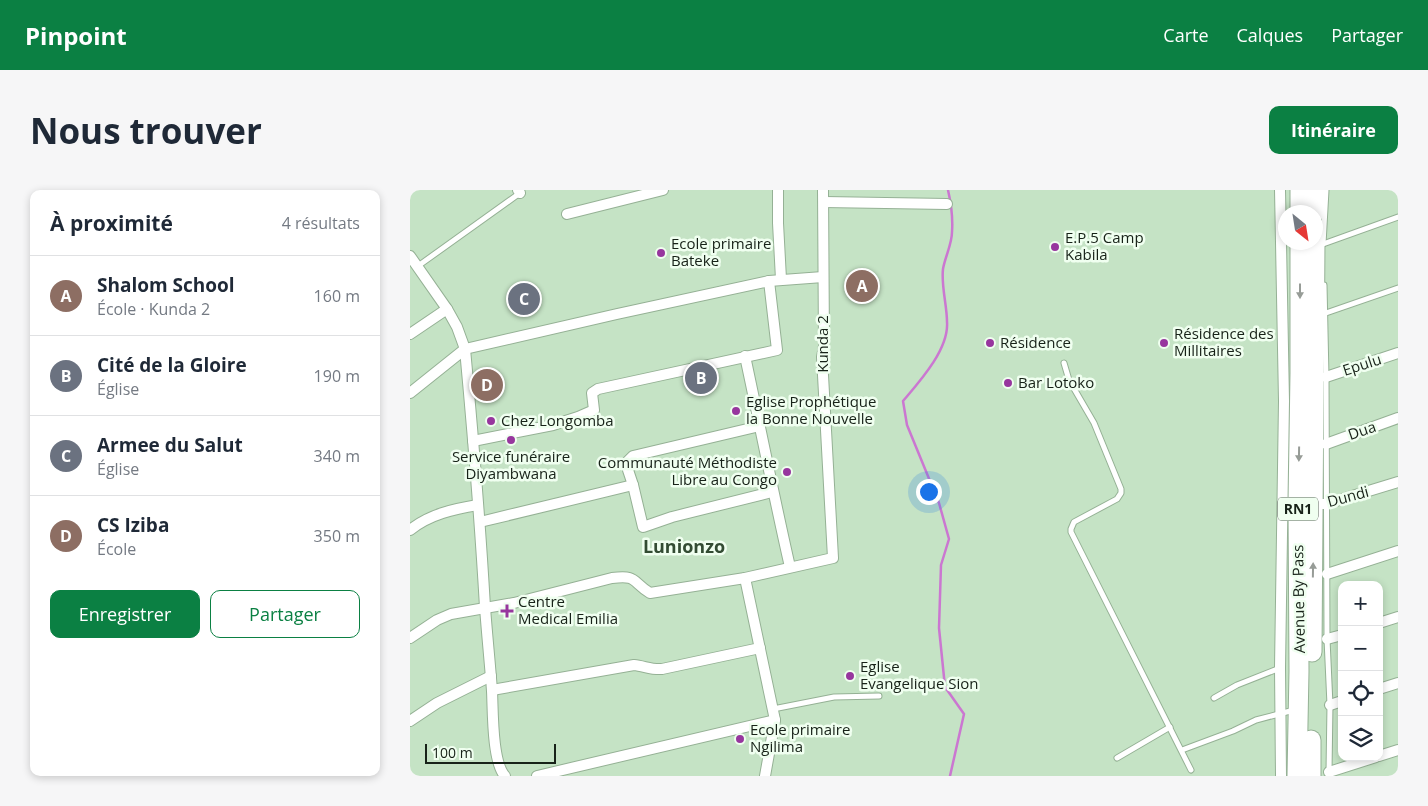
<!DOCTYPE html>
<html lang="fr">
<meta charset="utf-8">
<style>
:root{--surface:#fff;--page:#f6f6f7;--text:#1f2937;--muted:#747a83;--line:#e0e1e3;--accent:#0b8043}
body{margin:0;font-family:"Open Sans",sans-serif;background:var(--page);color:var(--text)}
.controls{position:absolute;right:15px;bottom:15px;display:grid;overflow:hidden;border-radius:10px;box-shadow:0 2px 8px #0003}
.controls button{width:45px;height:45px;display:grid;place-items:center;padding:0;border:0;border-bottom:1px solid var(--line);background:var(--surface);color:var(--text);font:25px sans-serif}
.compass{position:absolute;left:868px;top:15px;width:45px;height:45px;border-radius:50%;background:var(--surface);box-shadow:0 2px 8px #0003;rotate:150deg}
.scale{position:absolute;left:15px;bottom:12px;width:131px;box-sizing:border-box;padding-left:5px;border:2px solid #172218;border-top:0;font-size:14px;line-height:18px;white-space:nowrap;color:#172218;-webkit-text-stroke:4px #f0fff0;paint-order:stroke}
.you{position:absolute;left:518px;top:301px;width:18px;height:18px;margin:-12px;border:4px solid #fff;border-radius:50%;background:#1a73e8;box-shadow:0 0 0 8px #1a73e833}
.badge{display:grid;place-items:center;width:32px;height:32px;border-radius:50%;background:var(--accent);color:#fff;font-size:16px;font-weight:700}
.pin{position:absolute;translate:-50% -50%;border:2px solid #fff;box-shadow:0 1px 5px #0006}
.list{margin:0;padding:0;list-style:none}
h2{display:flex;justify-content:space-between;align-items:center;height:65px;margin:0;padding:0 20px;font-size:21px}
h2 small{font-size:16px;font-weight:400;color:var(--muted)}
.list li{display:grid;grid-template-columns:32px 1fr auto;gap:15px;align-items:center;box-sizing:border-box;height:80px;padding:0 20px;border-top:1px solid var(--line)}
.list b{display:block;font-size:19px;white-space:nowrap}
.list p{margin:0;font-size:16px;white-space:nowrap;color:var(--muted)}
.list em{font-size:16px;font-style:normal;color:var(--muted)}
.actions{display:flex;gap:10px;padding:15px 20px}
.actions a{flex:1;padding:11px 0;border:1px solid var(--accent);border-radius:10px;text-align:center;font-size:18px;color:var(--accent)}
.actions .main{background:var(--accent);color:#fff}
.icon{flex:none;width:28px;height:28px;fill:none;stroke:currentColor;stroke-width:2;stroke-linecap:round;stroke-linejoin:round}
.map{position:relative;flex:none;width:988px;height:586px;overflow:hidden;border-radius:10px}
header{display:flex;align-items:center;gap:30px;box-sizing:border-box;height:70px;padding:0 25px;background:var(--accent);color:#fff}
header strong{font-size:24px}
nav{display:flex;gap:28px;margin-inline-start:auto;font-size:18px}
.intro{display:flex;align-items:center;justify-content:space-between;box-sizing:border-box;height:120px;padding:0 30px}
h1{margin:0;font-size:35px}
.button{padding:12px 22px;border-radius:10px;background:var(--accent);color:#fff;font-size:18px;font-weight:700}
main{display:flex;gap:30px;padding:0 30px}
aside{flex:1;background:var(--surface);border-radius:10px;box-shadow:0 2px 8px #0003}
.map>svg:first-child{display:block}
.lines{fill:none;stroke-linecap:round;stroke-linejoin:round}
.stream{stroke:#cb77d1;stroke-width:2.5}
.lane-casing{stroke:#95b195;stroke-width:7}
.street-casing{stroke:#95b195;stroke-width:12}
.highway-casing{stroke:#95b195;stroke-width:21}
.lane{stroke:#fff;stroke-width:5}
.street{stroke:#fff;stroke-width:10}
.highway{stroke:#fff;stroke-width:19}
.oneway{fill:#979c97}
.poi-dot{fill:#97369e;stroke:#f0fff0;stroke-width:2}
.labels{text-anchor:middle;stroke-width:5;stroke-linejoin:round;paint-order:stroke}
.shield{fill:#f0fff0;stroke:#586459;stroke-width:1}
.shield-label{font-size:14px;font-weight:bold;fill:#172218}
.poi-label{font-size:15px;fill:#172218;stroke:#f0fff0;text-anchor:start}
.street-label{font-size:15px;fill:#172218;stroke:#f0fff0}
.quarter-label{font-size:18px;font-weight:bold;fill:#334c33;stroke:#f0fff0}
</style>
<header>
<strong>Pinpoint</strong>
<nav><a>Carte</a><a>Calques</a><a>Partager</a></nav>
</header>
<div class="intro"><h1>Nous trouver</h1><a class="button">Itinéraire</a></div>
<main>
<aside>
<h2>À proximité<small>4 résultats</small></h2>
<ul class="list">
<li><span class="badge" style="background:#8d6e63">A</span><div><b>Shalom School</b><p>École · Kunda 2</p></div><em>160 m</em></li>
<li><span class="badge" style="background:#6b7280">B</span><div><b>Cité de la Gloire</b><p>Église</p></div><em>190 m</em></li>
<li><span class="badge" style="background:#6b7280">C</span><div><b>Armee du Salut</b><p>Église</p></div><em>340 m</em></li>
<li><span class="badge" style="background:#8d6e63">D</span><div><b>CS Iziba</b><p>École</p></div><em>350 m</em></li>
</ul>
<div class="actions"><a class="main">Enregistrer</a><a>Partager</a></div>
</aside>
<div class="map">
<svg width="988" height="586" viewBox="0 0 988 586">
<rect width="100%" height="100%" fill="#c5e3c5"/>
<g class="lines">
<path class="stream" d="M 538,0 C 541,13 543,28 542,42 C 542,54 535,67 533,79 C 531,96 537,115 537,132 C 539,159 510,191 493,211 L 497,235 L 529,313 L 539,349 L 531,375 L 529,438 L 535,497 L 554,524 L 540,586"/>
<g class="lane-casing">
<g id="lane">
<polyline points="913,54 916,0"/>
<polyline points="913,54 988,27"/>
<polyline points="8,76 110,3"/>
<polyline points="914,95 916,187 917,449 920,515 919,582"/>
<polyline points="913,124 988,98"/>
<polyline points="654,173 659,190 684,233 711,299 711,303 707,309 664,332 661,339 661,342 781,580"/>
<polyline points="804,508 827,495 870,478"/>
<polyline points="363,519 424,507 469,506"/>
<polyline points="772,560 823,541 846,530 884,520"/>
<polyline points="707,568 760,537"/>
</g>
</g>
<g class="street-casing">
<g id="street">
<polyline points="108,0 110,3"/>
<polyline points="368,0 368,33 371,89"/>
<polyline points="870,0 874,211 870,478 871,586"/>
<polyline points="414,12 537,14"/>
<polyline points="157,24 253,0"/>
<path d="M 0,66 L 37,119 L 47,137 L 55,159 C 63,245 70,331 75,417 C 77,445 80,473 82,501 C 83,520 82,572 95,586"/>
<polyline points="0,144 37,119"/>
<path d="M 335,166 C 350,236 364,307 380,377"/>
<polyline points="916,187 988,163"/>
<polyline points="0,203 55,159 207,124 359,91 413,87"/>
<polyline points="63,251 143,235 168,227 184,220 182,203 188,199 367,160 359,91"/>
<polyline points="916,254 988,228"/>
<polyline points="223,295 218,280 218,271 223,266 350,236"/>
<polyline points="900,314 916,314 988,292"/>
<polyline points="70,332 223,295 233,337 262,327 362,302"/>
<path d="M 0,340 C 20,324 44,319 68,315"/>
<polyline points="917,384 988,361"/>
<polyline points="335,388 365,530 355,586"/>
<polyline points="969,433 988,427"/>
<path d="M 0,448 L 27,430 L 41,424 L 104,413 L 202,388 C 228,385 221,391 240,403 L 335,388 L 423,368 L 412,167 L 414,156 L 413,0"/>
<polyline points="917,449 932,445"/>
<polyline points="969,499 988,493"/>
<path d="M 82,500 L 224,475 C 234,476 242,480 252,479 L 350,458"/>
<polyline points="920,515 932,511"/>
<polyline points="0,531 27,513 81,486"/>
<polyline points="969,566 988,560"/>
<polyline points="919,582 966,567"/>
<polyline points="127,586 365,530"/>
</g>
</g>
<g class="highway-casing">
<g id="highway">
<polyline points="890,22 890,0"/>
<polyline points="905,22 905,0"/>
<path d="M 902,462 C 904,326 904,189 905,52"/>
<polyline points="901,550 901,586"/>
<polyline points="887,586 889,481 888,313 890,183 890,52"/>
</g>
</g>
<use href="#lane" class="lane"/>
<use href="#street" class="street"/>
<use href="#highway" class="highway"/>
</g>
<defs><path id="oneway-solid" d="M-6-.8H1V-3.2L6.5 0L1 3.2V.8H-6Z" transform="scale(1.25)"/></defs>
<g class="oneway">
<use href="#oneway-solid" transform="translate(890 101) rotate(90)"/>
<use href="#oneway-solid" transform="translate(889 264) rotate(91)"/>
<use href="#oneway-solid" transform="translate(903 380) rotate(-89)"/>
</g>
<g class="poi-dot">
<circle cx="645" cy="57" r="5"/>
<circle cx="251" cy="63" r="5"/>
<circle cx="580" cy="153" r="5"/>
<circle cx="754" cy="153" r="5"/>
<circle cx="598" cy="193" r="5"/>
<circle cx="326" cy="221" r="5"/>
<circle cx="81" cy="231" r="5"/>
<circle cx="101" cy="250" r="5"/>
<circle cx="377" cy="282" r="5"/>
<path d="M94.5 413.5h5v5h5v5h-5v5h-5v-5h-5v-5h5z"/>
<circle cx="440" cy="486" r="5"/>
<circle cx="330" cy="549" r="5"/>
</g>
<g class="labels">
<rect class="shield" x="868" y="307.5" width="40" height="23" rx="4"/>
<g class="shield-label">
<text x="888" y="324">RN1</text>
</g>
<g class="poi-label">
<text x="655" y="53">E.P.5 Camp<tspan x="655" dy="17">Kabila</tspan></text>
<text x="261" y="59">Ecole primaire<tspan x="261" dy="17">Bateke</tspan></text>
<text x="764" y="149">Résidence des<tspan x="764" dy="17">Millitaires</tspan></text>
<text x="590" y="158">Résidence</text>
<text x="608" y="198">Bar Lotoko</text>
<text x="336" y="217">Eglise Prophétique<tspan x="336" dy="17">la Bonne Nouvelle</tspan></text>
<text x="91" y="236">Chez Longomba</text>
<text x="101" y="272" text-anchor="middle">Service funéraire<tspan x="101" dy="17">Diyambwana</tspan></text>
<text x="367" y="278" text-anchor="end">Communauté Méthodiste<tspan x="367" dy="17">Libre au Congo</tspan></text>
<text x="108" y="417">Centre<tspan x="108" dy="17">Medical Emilia</tspan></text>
<text x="450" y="482">Eglise<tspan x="450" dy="17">Evangelique Sion</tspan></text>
<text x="340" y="545">Ecole primaire<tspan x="340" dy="17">Ngilima</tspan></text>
</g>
<g class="street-label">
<text transform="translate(413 154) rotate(-90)" y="5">Kunda 2</text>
<text transform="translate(952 175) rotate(-18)" y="5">Epulu</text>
<text transform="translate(952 241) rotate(-19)" y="5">Dua</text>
<text transform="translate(938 307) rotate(-15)" y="5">Dundi</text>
<text transform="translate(889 409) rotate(-91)" y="5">Avenue By Pass</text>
</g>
<g class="quarter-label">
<text x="274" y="363">Lunionzo</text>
</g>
</g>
</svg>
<div class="controls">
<button>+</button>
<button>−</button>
<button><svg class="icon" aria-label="locate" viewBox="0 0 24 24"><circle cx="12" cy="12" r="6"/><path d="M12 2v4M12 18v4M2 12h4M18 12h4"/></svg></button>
<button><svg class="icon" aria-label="layers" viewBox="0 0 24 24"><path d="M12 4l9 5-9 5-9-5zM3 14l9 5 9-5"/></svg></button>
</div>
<svg class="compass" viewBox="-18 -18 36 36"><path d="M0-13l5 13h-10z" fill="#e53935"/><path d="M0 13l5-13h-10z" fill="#747a83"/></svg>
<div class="scale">100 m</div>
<div class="you"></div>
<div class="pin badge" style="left:452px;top:96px;background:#8d6e63">A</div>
<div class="pin badge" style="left:291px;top:188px;background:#6b7280">B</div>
<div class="pin badge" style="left:114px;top:109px;background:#6b7280">C</div>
<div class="pin badge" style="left:77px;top:195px;background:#8d6e63">D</div>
</div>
</main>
